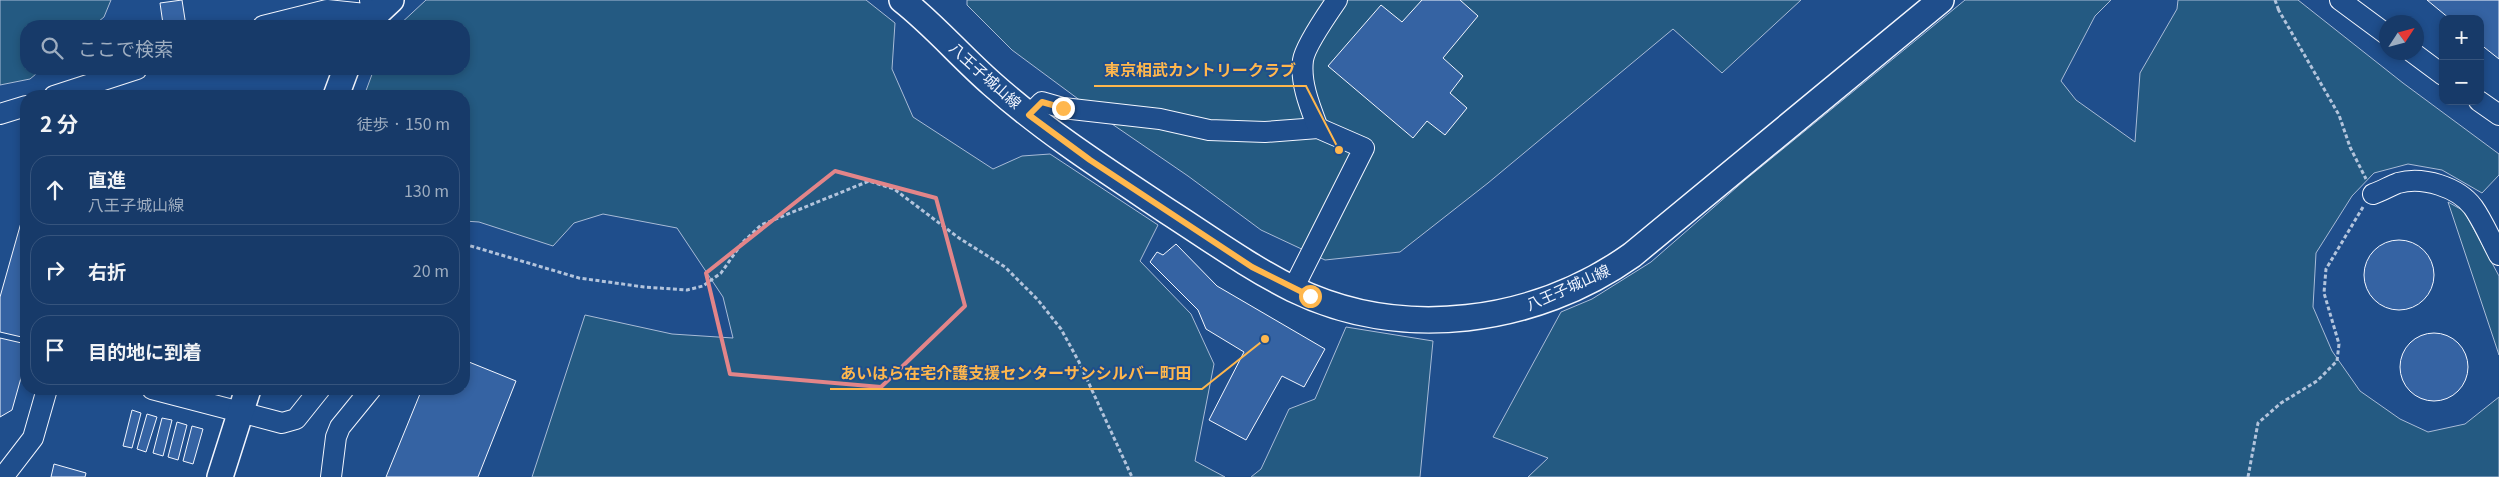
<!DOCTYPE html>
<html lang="ja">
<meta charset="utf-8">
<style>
:root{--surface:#173a69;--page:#20416f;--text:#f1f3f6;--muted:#9eadc0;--line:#36547d}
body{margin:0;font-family:Georgia,"Noto Sans JP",serif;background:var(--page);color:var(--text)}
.controls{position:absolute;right:15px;top:15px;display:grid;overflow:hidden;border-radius:10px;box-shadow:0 2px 8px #0003}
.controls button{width:45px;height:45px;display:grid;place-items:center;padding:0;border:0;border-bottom:1px solid var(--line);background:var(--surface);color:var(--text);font:25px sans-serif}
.compass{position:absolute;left:2379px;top:15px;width:45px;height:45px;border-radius:50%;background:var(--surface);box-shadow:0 2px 8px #0003;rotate:54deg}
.stop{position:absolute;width:15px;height:15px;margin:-11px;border:4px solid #ffb74d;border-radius:50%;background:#fff}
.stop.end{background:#ffb74d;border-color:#fff;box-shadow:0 1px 5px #0008}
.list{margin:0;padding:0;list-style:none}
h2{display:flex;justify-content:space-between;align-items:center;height:65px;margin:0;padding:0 20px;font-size:21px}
h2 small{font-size:16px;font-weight:400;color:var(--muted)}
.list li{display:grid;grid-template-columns:32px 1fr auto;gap:15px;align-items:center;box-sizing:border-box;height:70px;margin:0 10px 10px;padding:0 10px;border:1px solid var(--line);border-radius:20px}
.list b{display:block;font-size:19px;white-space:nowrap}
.list p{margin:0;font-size:16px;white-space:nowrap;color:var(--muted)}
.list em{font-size:16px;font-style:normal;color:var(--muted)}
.icon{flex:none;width:28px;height:28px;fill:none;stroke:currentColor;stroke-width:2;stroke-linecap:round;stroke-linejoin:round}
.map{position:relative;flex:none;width:2499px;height:477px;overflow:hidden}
.search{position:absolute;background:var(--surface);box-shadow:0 2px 8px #0003;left:20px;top:20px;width:450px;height:55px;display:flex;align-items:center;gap:12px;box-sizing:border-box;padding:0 18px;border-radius:20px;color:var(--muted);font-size:19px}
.panel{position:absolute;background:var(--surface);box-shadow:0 2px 8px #0003;left:20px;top:90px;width:450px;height:305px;border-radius:20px}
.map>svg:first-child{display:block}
.green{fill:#245a82;stroke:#a8bbd7}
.building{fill:#3563a3;stroke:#f2f6ff}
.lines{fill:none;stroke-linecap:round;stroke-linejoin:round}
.minor-casing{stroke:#f2f6ff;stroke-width:22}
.major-casing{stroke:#f2f6ff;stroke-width:28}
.path{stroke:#b3c4dc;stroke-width:3;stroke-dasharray:4 2.5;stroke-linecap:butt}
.minor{stroke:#1f4e8c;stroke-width:20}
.major{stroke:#1f4e8c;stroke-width:25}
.route{stroke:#ffb74d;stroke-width:6}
.marked{fill:none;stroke:#e38589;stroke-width:4;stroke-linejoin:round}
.labels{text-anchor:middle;stroke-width:4;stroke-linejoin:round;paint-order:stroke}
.street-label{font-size:15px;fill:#f2f6ff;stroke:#1f4e8c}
.leader{fill:none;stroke:#ffb74d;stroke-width:2}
.callout-dot{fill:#ffb74d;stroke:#1f4e8c;stroke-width:2}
.callout-label{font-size:16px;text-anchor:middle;font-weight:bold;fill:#ffb74d;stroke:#1f4e8c;stroke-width:4;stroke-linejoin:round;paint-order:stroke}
</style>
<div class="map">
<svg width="2499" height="477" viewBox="0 0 2499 477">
<rect width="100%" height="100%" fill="#1f4e8c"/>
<g class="green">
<polygon points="0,0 111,0 104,17 93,26 26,26 26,69 42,69 30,79 0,85"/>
<polygon points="426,0 866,0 895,23 892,69 913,117 993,169 1022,156 1050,154 1158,225 1140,261 1191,314 1214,364 1195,461 1225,477 532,477 585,315 672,334 733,338 723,297 677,228 603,214 574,223 553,246 479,222 464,221 464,96 364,96 374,69 464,69 464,26 398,26"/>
<polygon points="967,0 1801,0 1722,73 1673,29 1488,183 1400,252 1325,260 1261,230 1188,176 1112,124 1012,50 967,5"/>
<polygon points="1965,0 2111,0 2095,16 2061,81 2076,100 2135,142 2140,73 2177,9 2178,0 2298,0 2403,83 2499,154 2499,175 2482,193 2442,170 2408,164 2374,173 2352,196 2316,253 2313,307 2332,351 2360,391 2400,419 2428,432 2465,424 2499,397 2499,477 1528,477 1548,458 1493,437 1561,312 1592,299 1651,262 1745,180"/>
<polygon points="2448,202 2464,211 2499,276 2499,355"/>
<polygon points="1346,327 1433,341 1420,477 1251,477 1261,469 1289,409 1315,399"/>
</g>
<g class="building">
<polygon points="182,0 186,26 155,26 163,24 160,3"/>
<polygon points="1422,0 1460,0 1478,16 1443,58 1463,76 1450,93 1467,108 1445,135 1427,121 1413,138 1328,66 1381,5 1402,22"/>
<polygon points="2427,0 2499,0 2499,59 2480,44 2480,19 2450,19"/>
<polygon points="26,205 26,338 0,332 0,297"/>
<circle cx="2399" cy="275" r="35"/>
<polygon points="1176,244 1217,286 1325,349 1304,387 1282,376 1246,440 1209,420 1244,352 1206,329 1198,310 1150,262 1157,252 1163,255"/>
<circle cx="2434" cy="367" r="34"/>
<polygon points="0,338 26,344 26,360 12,410 0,417"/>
<polygon points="464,360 516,381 478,477 386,477 422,389 464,389"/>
<polygon points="132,410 141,413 132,448 123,446"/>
<polygon points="147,414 157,417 146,452 137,449"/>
<polygon points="162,418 172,420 163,456 153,453"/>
<polygon points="177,422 187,425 178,460 168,457"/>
<polygon points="192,426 203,429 193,464 183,461"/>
<polygon points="54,464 86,473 85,477 51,477"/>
</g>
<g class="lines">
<g class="minor-casing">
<g id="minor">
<polyline points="2340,0 2386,34"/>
<polyline points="263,26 327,10 375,15 370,0"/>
<polyline points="2412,52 2443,75"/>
<polyline points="54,96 137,69"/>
<polyline points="2479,101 2499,115"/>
<polyline points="0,114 26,106"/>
<polyline points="1029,115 1042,102 1063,108 1160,119 1209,130 1265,132 1318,128 1364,148 1293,289"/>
<path d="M 1318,128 C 1310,107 1300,83 1303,60 C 1305,46 1328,13 1337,0"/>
<path d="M 2373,194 C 2382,191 2390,186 2398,183 C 2423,176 2458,187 2473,207 C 2483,221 2491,240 2499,255"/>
<polyline points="152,389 282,423 296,419 320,389"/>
<polyline points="3,477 33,438 47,389"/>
<polyline points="331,477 336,437 340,427 371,389"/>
</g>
</g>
<g class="major-casing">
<g id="major">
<path d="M 902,0 C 934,25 961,57 992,84 C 1046,132 1107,171 1167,211 C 1209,238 1249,267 1293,289 C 1402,342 1535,324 1632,255 L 1941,0"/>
<polyline points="368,26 375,15 391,0"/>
<polyline points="336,96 346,69"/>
<polyline points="220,477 248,389"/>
</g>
</g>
<g class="path">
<polyline points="2275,0 2279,11"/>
<polyline points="2278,9 2339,115 2350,147 2366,179"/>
<polyline points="464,244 579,278 644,287 687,290 703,286 721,273 742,243 761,225 869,181 894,189 959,238 1005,267 1038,300 1061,329 1079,362 1132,477"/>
<polyline points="2248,477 2258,423 2281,403 2317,381 2337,361 2339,344 2324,293 2326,269 2363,207"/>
</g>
<use href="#minor" class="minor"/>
<use href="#major" class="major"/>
</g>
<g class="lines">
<polyline class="route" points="1063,108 1042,102 1029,115 1090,160 1252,267 1310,296"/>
</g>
<path class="marked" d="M 835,171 L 936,198 L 965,306 L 881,387 L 730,374 L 706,273 Z"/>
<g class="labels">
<g class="street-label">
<text transform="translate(985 76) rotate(42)" y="5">八王子城山線</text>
<text transform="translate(1568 288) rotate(-24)" y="5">八王子城山線</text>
</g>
</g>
<path class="leader" d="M1339 150L1306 86H1094M1265 339L1202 389H830"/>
<g class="callout-dot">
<circle cx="1339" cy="150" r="5"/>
<circle cx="1265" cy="339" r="5"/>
</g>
<g class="callout-label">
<text x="1200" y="76">東京相武カントリークラブ</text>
<text x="1016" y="379">あいはら在宅介護支援センターサンシルバー町田</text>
</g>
</svg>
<div class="controls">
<button>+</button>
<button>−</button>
</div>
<svg class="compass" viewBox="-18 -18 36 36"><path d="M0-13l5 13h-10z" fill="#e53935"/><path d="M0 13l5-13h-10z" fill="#9eadc0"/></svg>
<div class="stop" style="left:1310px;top:296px"></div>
<div class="stop end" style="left:1063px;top:108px"></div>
<div class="search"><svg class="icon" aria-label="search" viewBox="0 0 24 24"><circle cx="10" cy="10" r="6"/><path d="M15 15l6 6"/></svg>ここで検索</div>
<section class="panel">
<h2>2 分<small>徒歩 · 150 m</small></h2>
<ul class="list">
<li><svg class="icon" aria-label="ahead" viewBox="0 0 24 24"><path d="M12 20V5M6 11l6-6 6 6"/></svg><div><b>直進</b><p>八王子城山線</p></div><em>130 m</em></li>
<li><svg class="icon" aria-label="right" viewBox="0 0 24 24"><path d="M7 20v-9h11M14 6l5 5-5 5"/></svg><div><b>右折</b></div><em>20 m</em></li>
<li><svg class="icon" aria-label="arrive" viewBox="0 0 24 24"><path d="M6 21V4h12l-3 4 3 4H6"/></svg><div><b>目的地に到着</b></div></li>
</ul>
</section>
</div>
